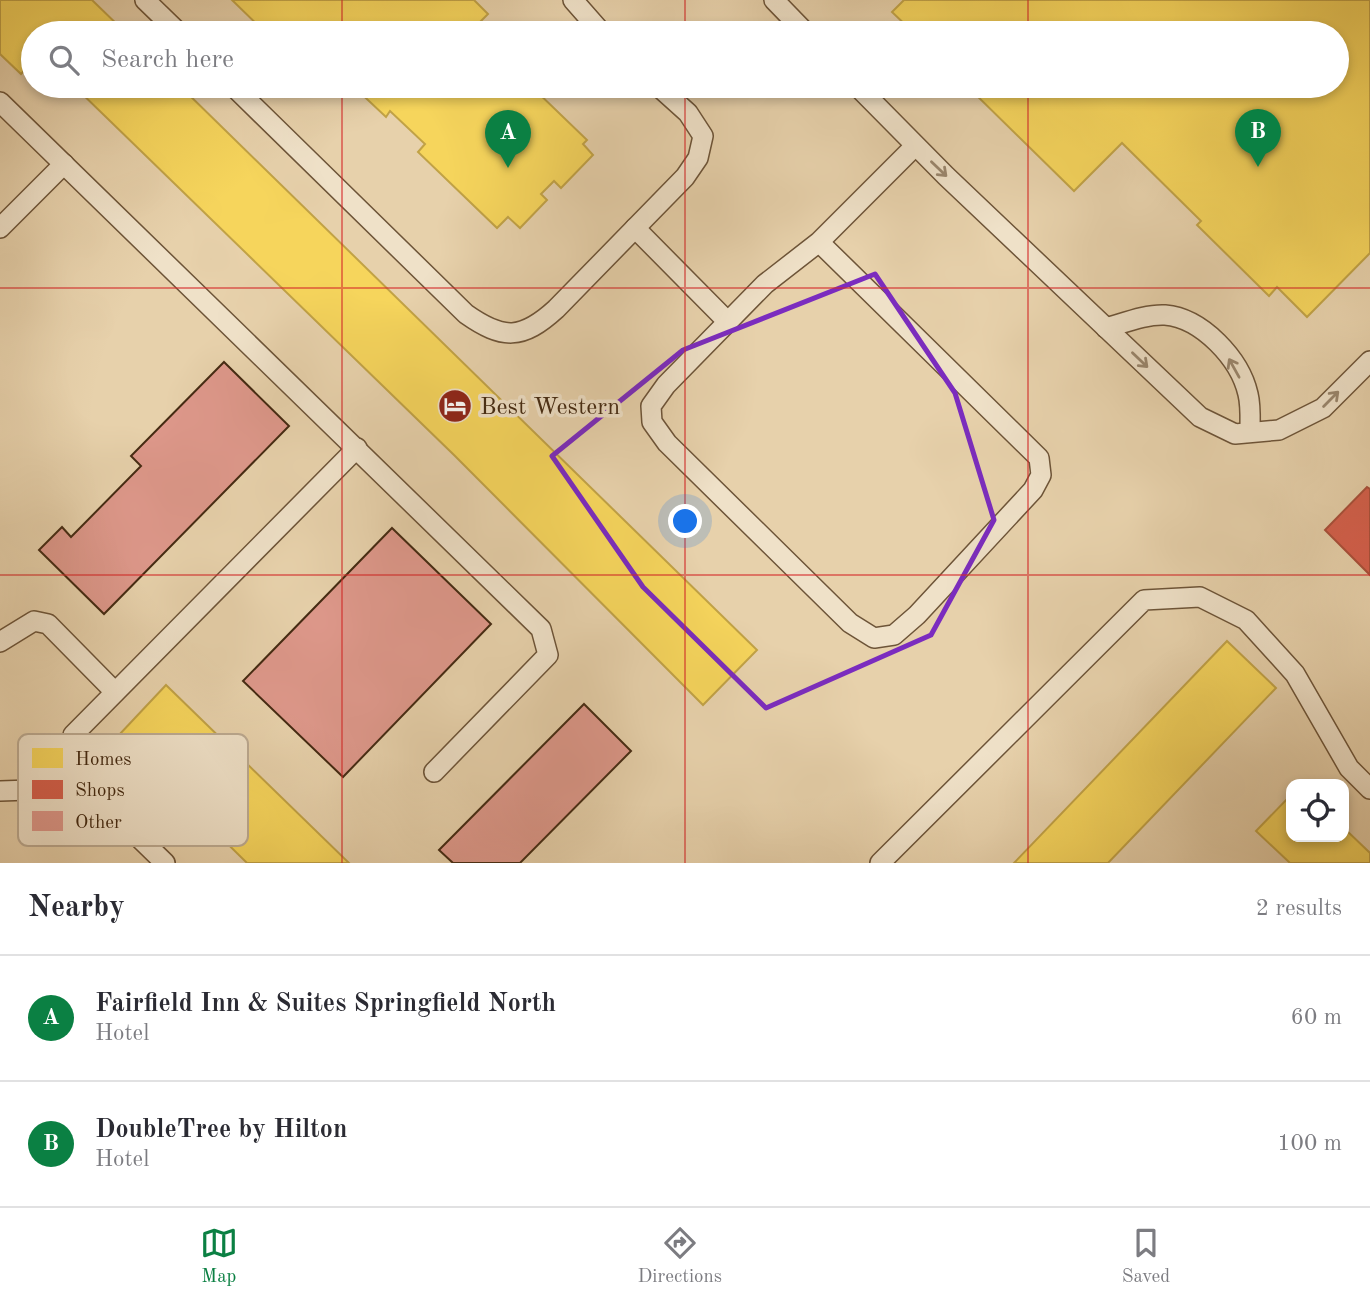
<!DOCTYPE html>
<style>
:root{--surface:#fff;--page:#f2f2f3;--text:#2b2b33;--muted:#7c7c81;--line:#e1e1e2;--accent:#0b8043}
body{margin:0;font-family:"Old Standard TT",serif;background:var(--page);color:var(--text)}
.controls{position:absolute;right:21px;bottom:21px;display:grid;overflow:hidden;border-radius:14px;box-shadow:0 4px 10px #0003}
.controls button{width:63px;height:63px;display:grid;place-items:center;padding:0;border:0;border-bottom:2px solid var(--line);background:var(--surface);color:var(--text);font:35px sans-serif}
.you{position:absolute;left:686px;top:522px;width:24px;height:24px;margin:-18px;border:5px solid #fff;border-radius:50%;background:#1a73e8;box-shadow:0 0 0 10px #1a73e833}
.badge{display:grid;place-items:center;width:46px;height:46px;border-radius:50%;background:var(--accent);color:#fff;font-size:23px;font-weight:700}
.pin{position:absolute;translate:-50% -58px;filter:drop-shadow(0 2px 4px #0008)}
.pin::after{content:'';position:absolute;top:37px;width:24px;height:21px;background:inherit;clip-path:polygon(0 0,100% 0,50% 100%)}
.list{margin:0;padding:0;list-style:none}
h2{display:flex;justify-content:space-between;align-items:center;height:91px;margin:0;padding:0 28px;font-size:30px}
h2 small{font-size:23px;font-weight:400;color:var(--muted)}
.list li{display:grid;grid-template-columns:46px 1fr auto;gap:21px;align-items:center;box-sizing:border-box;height:126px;padding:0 28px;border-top:2px solid var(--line)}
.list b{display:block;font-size:26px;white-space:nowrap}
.list p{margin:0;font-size:23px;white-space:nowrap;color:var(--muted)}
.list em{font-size:23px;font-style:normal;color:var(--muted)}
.icon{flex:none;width:38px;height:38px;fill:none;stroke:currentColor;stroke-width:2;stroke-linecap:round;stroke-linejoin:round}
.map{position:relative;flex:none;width:1370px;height:863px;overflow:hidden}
.search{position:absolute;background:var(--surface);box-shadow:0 4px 10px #0003;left:21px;right:21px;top:21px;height:77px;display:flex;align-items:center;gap:18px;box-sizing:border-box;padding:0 24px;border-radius:38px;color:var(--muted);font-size:26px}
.sheet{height:343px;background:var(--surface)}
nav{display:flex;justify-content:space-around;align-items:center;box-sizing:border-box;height:98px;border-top:2px solid var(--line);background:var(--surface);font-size:19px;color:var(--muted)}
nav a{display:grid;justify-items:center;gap:4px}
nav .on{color:var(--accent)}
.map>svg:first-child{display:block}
.homes{fill:#f6d55c;stroke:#c1a246;stroke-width:2}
.shops{fill:#d6604d;stroke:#aa503b;stroke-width:2}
.building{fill:#de988b;stroke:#442a12;stroke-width:2}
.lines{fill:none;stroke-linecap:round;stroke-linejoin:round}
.service-casing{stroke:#6d5438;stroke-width:22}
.service{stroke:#efe1c8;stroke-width:19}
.oneway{stroke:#9a866d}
.marked{fill:none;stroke:#7b2cbf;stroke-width:5;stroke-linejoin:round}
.grid{fill:none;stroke:#d62828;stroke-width:2;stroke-opacity:0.55}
.labels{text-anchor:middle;stroke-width:7;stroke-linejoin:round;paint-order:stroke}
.poi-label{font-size:24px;fill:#442a12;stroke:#efe1c8;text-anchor:start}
.key{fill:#efe1c8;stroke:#bcaa91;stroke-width:2}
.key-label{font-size:19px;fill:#442a12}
</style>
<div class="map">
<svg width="1370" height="863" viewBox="0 0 1370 863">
<rect width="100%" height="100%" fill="#e7d1ab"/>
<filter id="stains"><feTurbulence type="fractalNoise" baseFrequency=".00286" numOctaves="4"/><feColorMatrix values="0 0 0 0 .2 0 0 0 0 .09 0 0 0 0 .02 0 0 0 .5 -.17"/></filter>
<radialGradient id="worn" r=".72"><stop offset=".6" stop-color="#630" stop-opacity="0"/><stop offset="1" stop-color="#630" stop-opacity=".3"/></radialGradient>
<g class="homes">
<polygon points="0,0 92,0 126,33 33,33 33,68 30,65 21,74 0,54"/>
<polygon points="232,0 474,0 488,14 469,33 266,33"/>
<polygon points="904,0 1370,0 1370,253 1307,317 1277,287 1269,296 1197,225 1201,221 1122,143 1074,191 967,86 1337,86 1337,33 914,33 892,12"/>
<polygon points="74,86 180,86 757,650 703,705 454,455"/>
<polygon points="353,86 531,86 587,140 583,144 593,155 561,188 554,181 541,194 547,200 520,228 508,217 497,228 418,152 425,144 390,111 386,117"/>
<polygon points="1227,641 1276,688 1108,863 1014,863"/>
<polygon points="166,685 349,863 247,863 118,736"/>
<polygon points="1291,795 1291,837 1344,837 1344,828 1370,853 1370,863 1290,863 1256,831"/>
</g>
<polygon class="shops" points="1367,487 1370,489 1370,575 1325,530"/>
<g class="building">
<polygon points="224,362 289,426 104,614 39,550 62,527 71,537 141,466 131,456"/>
<polygon points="392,528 491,624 343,777 243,681"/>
<polygon points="584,704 631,751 520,863 453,863 439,850"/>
</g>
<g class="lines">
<g class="service-casing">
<g id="service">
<polyline points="145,0 179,33"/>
<polyline points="573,0 602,33"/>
<polyline points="774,0 806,33"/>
<path d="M 233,86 L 466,314 C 503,340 522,340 556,309 L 685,177 L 698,158 L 703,136 L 688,113 L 658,86"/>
<polyline points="857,86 946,176 1200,417 1235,434 1279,430 1323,408 1370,361"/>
<polyline points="0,102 541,629 548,655 434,772"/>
<polyline points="0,228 64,164"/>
<polyline points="635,228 728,322"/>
<polyline points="819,242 1039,458 1041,475 1033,490 917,615 894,635 874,638 850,623 667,443 652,422 651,406 666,385 765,284 819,242 915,146"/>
<path d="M 1106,328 C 1124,323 1146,314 1165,315 C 1202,318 1240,359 1248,394 C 1251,406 1250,420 1250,432"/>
<polyline points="0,642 34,621 48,624 115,692"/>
<polyline points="68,788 73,735 357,448"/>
<polyline points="0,791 88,788 165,863"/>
<polyline points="880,863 1144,600 1200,597 1246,620 1295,674 1349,768 1370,789"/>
</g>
</g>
<use href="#service" class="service"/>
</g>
<defs><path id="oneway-shaft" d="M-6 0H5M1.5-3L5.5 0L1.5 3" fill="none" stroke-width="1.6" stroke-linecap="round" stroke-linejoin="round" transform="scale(1.75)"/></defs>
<g class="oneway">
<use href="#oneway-shaft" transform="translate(939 169) rotate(44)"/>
<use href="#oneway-shaft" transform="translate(1140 360) rotate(44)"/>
<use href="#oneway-shaft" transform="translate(1234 368) rotate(-119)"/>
<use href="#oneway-shaft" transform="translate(1331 399) rotate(-45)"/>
</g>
<path class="marked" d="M 875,274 L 955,393 L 994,520 L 931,635 L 766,708 L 643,587 L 552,456 L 683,350 Z"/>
<path class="grid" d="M 342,0 L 342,33M 685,0 L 685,33M 1028,0 L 1028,33M 342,86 L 342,863M 685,86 L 685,863M 1028,86 L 1028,863M 0,288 L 1370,288M 0,575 L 1370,575"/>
<defs>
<g id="hotel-disc" transform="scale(1.75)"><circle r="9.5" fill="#8f2418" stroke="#efe1c8"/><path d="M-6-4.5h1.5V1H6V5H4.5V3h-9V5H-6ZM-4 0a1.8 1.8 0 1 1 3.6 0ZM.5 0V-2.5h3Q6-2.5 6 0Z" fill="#fff"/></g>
</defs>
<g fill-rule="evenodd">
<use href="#hotel-disc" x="455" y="406"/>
</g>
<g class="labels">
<g class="poi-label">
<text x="480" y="414">Best Western</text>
</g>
</g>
<rect x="18" y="734" width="230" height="112" rx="10" class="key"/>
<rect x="32" y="748" width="31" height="20" fill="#f6d55c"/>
<rect x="32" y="780" width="31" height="19" fill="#d6604d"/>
<rect x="32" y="811" width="31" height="20" fill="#de988b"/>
<g class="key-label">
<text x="75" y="765">Homes</text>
<text x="75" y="796">Shops</text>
<text x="75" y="828">Other</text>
</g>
<rect width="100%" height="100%" filter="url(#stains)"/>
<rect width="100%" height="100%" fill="url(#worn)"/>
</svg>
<div class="controls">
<button><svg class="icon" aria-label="locate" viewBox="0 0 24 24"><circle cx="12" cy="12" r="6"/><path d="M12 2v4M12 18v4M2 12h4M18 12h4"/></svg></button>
</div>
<div class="you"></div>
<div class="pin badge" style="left:508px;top:168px">A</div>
<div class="pin badge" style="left:1258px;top:167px">B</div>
<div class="search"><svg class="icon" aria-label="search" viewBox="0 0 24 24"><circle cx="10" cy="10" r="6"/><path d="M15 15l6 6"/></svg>Search here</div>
</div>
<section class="sheet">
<h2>Nearby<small>2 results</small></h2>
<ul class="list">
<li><span class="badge">A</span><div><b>Fairfield Inn &amp; Suites Springfield North</b><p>Hotel</p></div><em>60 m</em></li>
<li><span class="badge">B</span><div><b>DoubleTree by Hilton</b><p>Hotel</p></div><em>100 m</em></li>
</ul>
</section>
<nav>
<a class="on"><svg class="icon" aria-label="map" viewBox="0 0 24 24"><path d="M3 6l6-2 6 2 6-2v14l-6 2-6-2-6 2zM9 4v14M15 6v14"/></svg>Map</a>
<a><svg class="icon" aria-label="directions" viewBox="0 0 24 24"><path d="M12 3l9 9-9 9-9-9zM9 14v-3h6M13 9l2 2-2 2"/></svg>Directions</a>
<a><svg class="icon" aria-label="saved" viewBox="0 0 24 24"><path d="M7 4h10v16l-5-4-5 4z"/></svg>Saved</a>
</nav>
